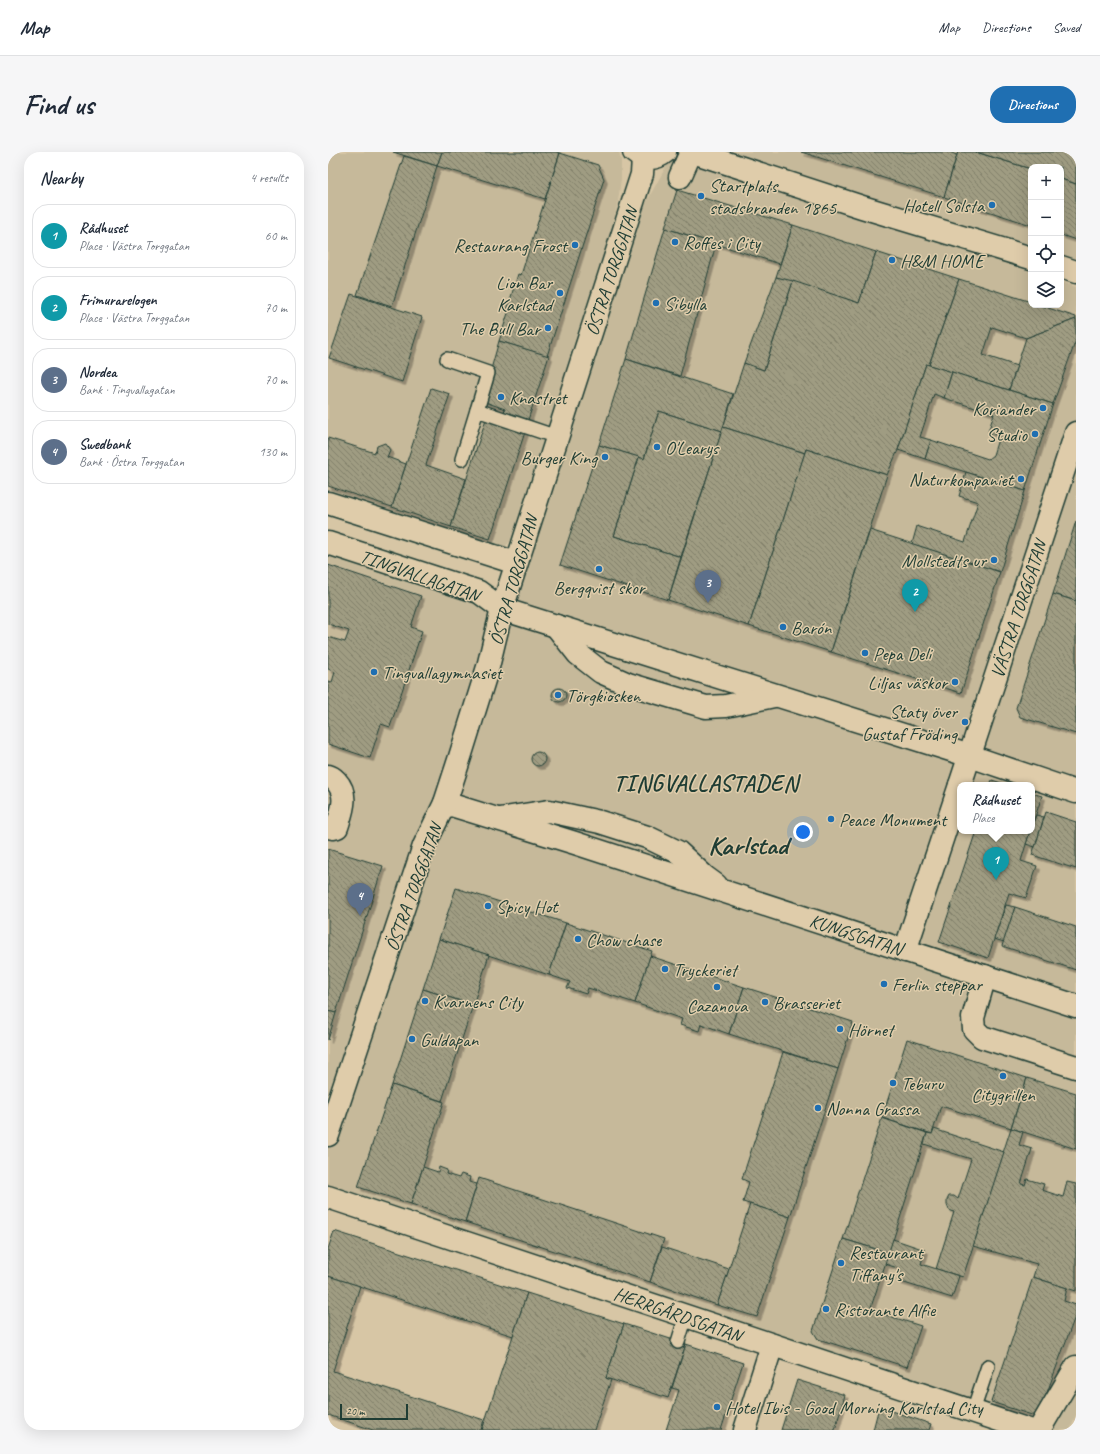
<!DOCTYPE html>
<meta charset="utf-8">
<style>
:root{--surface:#fff;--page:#f6f6f7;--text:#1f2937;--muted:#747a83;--line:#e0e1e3;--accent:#1f6fb2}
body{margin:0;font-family:Caveat,sans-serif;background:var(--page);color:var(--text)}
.controls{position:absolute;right:12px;top:12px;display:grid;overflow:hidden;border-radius:8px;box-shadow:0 4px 16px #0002}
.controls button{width:36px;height:36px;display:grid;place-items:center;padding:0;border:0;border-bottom:1px solid var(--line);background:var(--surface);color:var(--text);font:20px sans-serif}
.scale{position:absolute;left:12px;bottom:10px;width:68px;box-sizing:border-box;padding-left:4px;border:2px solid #1f3d34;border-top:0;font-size:11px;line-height:14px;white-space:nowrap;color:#1f3d34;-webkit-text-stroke:3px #dfccaa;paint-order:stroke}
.you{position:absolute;left:475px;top:680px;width:14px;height:14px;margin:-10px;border:3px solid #fff;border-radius:50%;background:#1a73e8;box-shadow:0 0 0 6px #1a73e833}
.badge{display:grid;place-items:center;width:26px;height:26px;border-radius:50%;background:var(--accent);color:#fff;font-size:13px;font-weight:700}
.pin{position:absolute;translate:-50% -33px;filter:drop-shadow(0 1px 2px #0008)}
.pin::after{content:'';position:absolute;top:21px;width:14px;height:12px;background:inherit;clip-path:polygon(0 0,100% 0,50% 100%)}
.popup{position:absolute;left:629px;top:630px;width:78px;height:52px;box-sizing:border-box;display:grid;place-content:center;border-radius:8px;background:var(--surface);filter:drop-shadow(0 1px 3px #0005);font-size:13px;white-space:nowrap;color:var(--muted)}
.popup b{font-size:15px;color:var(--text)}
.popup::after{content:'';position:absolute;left:50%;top:100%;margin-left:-8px;border:8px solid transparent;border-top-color:var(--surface)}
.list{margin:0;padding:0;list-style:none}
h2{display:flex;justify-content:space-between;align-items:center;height:52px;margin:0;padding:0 16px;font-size:17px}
h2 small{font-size:13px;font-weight:400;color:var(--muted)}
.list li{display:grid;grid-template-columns:26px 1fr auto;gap:12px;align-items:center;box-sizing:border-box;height:64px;margin:0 8px 8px;padding:0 8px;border:1px solid var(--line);border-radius:16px}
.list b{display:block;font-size:15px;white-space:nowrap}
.list p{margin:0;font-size:13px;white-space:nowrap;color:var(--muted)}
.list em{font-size:13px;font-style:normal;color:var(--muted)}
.icon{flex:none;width:22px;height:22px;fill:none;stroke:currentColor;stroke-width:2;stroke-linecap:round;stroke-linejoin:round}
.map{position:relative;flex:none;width:748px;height:1278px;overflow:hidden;border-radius:16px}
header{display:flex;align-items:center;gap:24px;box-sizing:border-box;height:56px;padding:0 20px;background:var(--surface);border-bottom:1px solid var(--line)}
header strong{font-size:19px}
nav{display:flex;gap:22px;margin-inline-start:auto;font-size:14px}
.intro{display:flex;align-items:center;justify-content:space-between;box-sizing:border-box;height:96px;padding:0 24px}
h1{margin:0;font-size:28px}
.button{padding:10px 18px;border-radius:16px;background:var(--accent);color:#fff;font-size:14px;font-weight:700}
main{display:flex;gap:24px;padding:0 24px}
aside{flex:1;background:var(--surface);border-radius:16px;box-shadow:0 4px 16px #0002}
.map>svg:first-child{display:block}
.built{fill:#c6b99a;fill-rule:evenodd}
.building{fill:url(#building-back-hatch);stroke:#1f3d34;filter:url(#shadow)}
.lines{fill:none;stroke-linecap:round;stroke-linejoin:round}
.lane-casing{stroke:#1f3d34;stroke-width:16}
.street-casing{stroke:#1f3d34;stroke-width:25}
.secondary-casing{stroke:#1f3d34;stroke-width:25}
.lane{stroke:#dfccaa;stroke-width:13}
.street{stroke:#dfccaa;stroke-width:22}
.secondary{stroke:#dfccaa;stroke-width:22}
.poi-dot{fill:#1f6fb2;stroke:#dfccaa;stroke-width:1.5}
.labels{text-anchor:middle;stroke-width:3;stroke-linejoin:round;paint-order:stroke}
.poi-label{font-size:19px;fill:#1f3d34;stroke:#dfccaa;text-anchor:start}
.street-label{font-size:19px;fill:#1f3d34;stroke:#dfccaa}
.district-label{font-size:23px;font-weight:bold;letter-spacing:1px;fill:#1f3d34;stroke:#dfccaa}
.town-label{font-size:27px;font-weight:bold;fill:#1f3d34;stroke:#dfccaa}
</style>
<header>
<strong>Map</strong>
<nav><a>Map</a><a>Directions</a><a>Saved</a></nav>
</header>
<div class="intro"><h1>Find us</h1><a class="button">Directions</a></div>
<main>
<aside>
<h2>Nearby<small>4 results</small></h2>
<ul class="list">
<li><span class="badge" style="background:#0f9aa8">1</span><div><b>Rådhuset</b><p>Place · Västra Torggatan</p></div><em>60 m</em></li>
<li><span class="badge" style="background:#0f9aa8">2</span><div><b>Frimurarelogen</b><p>Place · Västra Torggatan</p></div><em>70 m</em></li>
<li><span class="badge" style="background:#5c6f8a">3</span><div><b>Nordea</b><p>Bank · Tingvallagatan</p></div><em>70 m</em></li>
<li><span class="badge" style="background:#5c6f8a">4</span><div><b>Swedbank</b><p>Bank · Östra Torggatan</p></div><em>130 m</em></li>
</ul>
</aside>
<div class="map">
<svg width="748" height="1278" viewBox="0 0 748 1278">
<defs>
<pattern id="building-back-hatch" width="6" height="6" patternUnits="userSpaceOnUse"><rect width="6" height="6" fill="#9f9c82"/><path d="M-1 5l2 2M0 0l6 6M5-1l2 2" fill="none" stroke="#81806b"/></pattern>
<filter id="shadow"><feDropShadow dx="3.5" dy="3.5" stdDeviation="0" flood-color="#0004"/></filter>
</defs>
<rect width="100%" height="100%" fill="#d7c6a5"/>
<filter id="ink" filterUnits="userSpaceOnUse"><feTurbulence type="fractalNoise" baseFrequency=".025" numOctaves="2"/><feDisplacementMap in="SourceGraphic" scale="8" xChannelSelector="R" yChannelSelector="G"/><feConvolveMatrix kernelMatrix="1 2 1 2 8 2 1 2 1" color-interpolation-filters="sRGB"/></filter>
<g filter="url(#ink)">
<g class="built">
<polygon points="0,0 291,0 293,8 293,26 290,50 285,73 183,388 176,396 0,342"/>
<polygon points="393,0 748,0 748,117 733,112 733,15 703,15 703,102"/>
<path d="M 345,2 L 703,120 L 703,153 L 733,153 L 733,130 L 748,135 L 748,1263 L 742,1278 L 728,1278 L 709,1272 L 0,1034 L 0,404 L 117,441 L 188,449 L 307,79 L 315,56 ZM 632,633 L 704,633 L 704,679 L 632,679 Z"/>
</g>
<g class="building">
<polygon points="65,0 114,0 109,14"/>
<polygon points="114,0 228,0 232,1 217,47 109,14"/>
<polygon points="473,0 621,0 629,3 616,45"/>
<polygon points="630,0 648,0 703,17 703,73 616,45"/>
<polygon points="648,0 748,0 748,32 733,27 733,15 703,15 703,17"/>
<polygon points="232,1 270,13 276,27 219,204 171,189 181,158 179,158 190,122 193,123"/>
<polygon points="76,4 109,14 64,154 29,143"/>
<polygon points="733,27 748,32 748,88 733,83"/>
<polygon points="349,38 465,73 452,112 337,76"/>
<polygon points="465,73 548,100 531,151 448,125"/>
<polygon points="337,76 388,92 352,224 298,207"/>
<polygon points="548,100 631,127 601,213 598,212 570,298 559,323 478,297 477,301 395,275 416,211 436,218 465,129 531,151"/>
<polygon points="448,125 465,129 436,218 416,211"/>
<polygon points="631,127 703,150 703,153 711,153 748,165 748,167 698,186 664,175 655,203 689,214 681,238 601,213"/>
<polygon points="23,142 94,165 74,230 1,206"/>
<polygon points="748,167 748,188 725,252 681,238 698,186"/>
<polygon points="171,189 221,204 200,268 176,260 177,257 154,249"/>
<polygon points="298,207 405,242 394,279 331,259 316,307 271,293"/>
<polygon points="598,212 624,220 616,246 606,242 599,264 592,285 603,288 597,307 570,298"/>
<polygon points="624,220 725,252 697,339 597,307 603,288 660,307 665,303 671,284 660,280 666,262 616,246"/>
<polygon points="103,236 122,242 98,313 138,327 123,375 64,355"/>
<polygon points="331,259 394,279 353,405 286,384 311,305 316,307"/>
<polygon points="158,267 197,280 162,387 123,375"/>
<polygon points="395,275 477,301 421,474 340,448"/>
<polygon points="0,286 47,301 49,294 57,291 62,298 59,305 78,312 64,355 0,334"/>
<polygon points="271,293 311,305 286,384 353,405 340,448 232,413"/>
<polygon points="478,297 559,323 503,500 421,474"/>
<polygon points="638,320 697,339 672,420 584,392 589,374 637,390 650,350 631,344"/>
<polygon points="748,369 748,449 725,442"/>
<polygon points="542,378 672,420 633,541 503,500"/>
<polygon points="0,413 93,444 83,475 94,479 62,575 53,572 42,606 0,592 0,529 4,530 7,520 0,517 0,485 17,490 21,479 0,472"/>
<polygon points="725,442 748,449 748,582 692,565 688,556"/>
<circle cx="231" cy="543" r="7"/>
<circle cx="210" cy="607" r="7"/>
<polygon points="664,628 680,633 662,633"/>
<polygon points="704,641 714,644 704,674"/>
<polygon points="718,660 748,670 748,717 704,703"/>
<polygon points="708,663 716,665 707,695 698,692 702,679 704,679 704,674"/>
<polygon points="648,679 702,679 693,709 709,714 698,746 681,741 660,806 611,790"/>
<polygon points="0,697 55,714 8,861 0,859"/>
<polygon points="128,736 238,771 221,823 111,787"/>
<polygon points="678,753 687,755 676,790 666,787"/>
<polygon points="687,755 748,775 748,818 674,794"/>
<polygon points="238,771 324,799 307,851 260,836 258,842 239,836 242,830 221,823"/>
<polygon points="111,787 161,803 145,853 95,837"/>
<polygon points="322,804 416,835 401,882 373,872 371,879 352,873 354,867 307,851"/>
<polygon points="416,835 525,870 510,917 401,882"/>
<polygon points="95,837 145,853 114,949 64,933"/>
<polygon points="0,859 8,861 0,888"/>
<polygon points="579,887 699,926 683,976 613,954 604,982 554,966"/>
<polygon points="455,900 510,917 462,1065 415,1050 421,1030 414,1027"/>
<polygon points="699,926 748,941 748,997 683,976"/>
<polygon points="64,933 116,950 83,1052 30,1035"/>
<polygon points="554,966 599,981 561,1101 515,1087"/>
<polygon points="683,976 695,980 691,993 704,997 693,1032 697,1033 699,1027 716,1032 714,1038 735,1045 739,1030 748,1032 748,1139 705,1125 709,1112 645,1094"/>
<polygon points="606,977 676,1000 635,1125 608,1117 626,1060 621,1058 619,1053 619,1048 621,1044 626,1044 630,1047 643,1007 596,992 599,981 604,982"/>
<polygon points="95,1015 110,1020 111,1015 119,1018 118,1022 131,1026 133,1022 142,1025 141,1030 149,1032 137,1070 83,1052"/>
<polygon points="151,1026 336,1087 322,1130 137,1070"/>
<polygon points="422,1052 462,1065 429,1165 389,1153"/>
<polygon points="6,1079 199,1141 185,1184 0,1124 0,1097"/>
<polygon points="515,1087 561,1101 542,1158 593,1174 579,1215 490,1187 485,1179"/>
<polygon points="565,1087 597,1098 593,1112 631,1124 624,1146 570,1129 573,1117 557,1112"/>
<polygon points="334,1095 401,1117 389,1153 322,1130"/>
<polygon points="0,1124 32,1134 5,1219 156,1268 153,1278 45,1278 0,1263"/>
<polygon points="705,1125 739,1136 736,1149 748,1153 748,1162 710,1265 663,1250"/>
<polygon points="199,1141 296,1172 278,1226 283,1228 266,1278 154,1278"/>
<polygon points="296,1172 358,1192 340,1246 278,1226"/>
<polygon points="358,1192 415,1211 393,1278 338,1278 351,1238 344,1236"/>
<polygon points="469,1228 517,1243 507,1278 453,1278"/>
<polygon points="551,1255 603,1272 601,1278 545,1278"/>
</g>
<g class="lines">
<g class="lane-casing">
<g id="lane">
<polyline points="119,207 160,221 149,258"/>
<polyline points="134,307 149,258 229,285"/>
<polyline points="350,1190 358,1164"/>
<polyline points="645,1259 660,1214"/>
</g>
</g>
<g class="street-casing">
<g id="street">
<polyline points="365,0 534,55 703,106"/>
<polyline points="352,25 363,0"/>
<polyline points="733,115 748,120"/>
<polyline points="0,351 188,411"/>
<polyline points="0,391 151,440 174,457 642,604 748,640"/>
<polyline points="228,474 250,502 273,520 300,532 378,555 398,554 446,544"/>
<path d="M 0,624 C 4,625 5,626 8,629 C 21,643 14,659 9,675 L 5,676 L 0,675"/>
<polyline points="632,633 748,281"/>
<polyline points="117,651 247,691 748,854"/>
<polyline points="172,667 221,659 272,670 319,685 350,700 377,725 388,733"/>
<polyline points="577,799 632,633"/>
<polyline points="657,824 645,866 646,877 654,885 748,915"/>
<polyline points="0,1045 701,1278"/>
<polyline points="417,1278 444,1193"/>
<polyline points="711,1278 748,1215"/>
</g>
</g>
<g class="secondary-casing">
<g id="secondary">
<path d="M 306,0 C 315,8 328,8 337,0"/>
<polyline points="0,983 96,694 117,651 132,605 160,515 174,457 314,22 315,6"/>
</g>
</g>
<use href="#lane" class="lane"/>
<use href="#street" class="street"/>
<use href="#secondary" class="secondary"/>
</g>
</g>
<g class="poi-dot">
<circle cx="373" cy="44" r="4"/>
<circle cx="664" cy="53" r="4"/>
<circle cx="347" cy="90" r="4"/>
<circle cx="247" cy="93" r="4"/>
<circle cx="564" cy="108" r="4"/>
<circle cx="232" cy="141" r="4"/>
<circle cx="328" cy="151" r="4"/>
<circle cx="220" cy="176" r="4"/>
<circle cx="173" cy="245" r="4"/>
<circle cx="715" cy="256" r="4"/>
<circle cx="707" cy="282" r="4"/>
<circle cx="329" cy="295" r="4"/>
<circle cx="277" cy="305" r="4"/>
<circle cx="693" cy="327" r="4"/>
<circle cx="666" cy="408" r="4"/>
<circle cx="271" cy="417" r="4"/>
<circle cx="455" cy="475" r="4"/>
<circle cx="537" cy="501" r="4"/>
<circle cx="46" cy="520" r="4"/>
<circle cx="627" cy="530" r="4"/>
<circle cx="230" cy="543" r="4"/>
<circle cx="637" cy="570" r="4"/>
<circle cx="503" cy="667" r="4"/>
<circle cx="160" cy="754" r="4"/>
<circle cx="250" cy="787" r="4"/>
<circle cx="337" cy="817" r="4"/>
<circle cx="556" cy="832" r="4"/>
<circle cx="389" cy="835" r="4"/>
<circle cx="97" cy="849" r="4"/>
<circle cx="437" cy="850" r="4"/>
<circle cx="512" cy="877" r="4"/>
<circle cx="84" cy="887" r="4"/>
<circle cx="675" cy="924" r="4"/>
<circle cx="565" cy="931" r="4"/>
<circle cx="490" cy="956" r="4"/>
<circle cx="513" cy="1111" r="4"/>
<circle cx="498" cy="1157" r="4"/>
<circle cx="389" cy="1255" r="4"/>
</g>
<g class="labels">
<g class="poi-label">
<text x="381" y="40">Startplats<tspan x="381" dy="22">stadsbranden 1865</tspan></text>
<text x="656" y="60" text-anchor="end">Hotell Solsta</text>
<text x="355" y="97">Roffes i City</text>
<text x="239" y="100" text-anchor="end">Restaurang Frost</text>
<text x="572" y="115">H&amp;M HOME</text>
<text x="224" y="137" text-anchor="end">Lion Bar<tspan x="224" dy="22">Karlstad</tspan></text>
<text x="336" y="158">Sibylla</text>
<text x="212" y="183" text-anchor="end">The Bull Bar</text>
<text x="181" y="252">Knastret</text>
<text x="707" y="263" text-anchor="end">Koriander</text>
<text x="699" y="289" text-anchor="end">Studio</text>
<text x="337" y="302">O'Learys</text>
<text x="269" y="312" text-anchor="end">Burger King</text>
<text x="685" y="334" text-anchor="end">Naturkompaniet</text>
<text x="658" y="415" text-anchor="end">Mollstedts ur</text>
<text x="271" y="442" text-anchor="middle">Bergqvist skor</text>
<text x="463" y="482">Barón</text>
<text x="545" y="508">Pepa Deli</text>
<text x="54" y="527">Tingvallagymnasiet</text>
<text x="619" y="537" text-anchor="end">Liljas väskor</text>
<text x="238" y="550">Törgkiosken</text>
<text x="629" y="566" text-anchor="end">Staty över<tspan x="629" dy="22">Gustaf Fröding</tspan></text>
<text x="511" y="674">Peace Monument</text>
<text x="168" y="761">Spicy Hot</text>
<text x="258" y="794">Chow chase</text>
<text x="345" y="824">Tryckeriet</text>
<text x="564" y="839">Ferlin steppar</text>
<text x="105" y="856">Kvarnens City</text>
<text x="445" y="857">Brasseriet</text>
<text x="389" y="860" text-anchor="middle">Cazanova</text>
<text x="520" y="884">Hörnet</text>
<text x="92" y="894">Guldapan</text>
<text x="573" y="938">Teburu</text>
<text x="675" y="949" text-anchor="middle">Citygrillen</text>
<text x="498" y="963">Nonna Grassa</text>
<text x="521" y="1107">Restaurant<tspan x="521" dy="22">Tiffany's</tspan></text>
<text x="506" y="1164">Ristorante Alfie</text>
<text x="397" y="1262">Hotel Ibis - Good Morning Karlstad City</text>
</g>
<g class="street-label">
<text transform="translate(283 119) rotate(-72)" y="7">ÖSTRA TORGGATAN</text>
<text transform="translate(92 423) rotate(19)" y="7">TINGVALLAGATAN</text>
<text transform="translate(185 428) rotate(-74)" y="7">ÖSTRA TORGGATAN</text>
<text transform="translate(690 457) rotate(-72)" y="7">VÄSTRA TORGGATAN</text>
<text transform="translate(85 735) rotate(-70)" y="7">ÖSTRA TORGGATAN</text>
<text transform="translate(528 782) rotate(18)" y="7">KUNGSGATAN</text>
<text transform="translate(350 1162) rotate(19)" y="7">HERRGÅRDSGATAN</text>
</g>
<g class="district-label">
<text x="378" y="639">TINGVALLASTADEN</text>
</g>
<g class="town-label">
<text x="420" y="702">Karlstad</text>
</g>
</g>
</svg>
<div class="controls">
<button>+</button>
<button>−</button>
<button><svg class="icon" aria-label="locate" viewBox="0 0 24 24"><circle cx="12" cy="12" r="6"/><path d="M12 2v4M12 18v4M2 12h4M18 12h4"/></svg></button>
<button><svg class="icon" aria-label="layers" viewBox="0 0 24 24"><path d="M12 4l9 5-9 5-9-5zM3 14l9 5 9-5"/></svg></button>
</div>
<div class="scale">20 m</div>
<div class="you"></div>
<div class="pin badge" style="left:668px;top:728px;background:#0f9aa8">1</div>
<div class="popup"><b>Rådhuset</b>Place</div>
<div class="pin badge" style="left:587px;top:460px;background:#0f9aa8">2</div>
<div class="pin badge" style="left:380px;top:451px;background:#5c6f8a">3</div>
<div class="pin badge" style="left:32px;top:764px;background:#5c6f8a">4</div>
</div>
</main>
